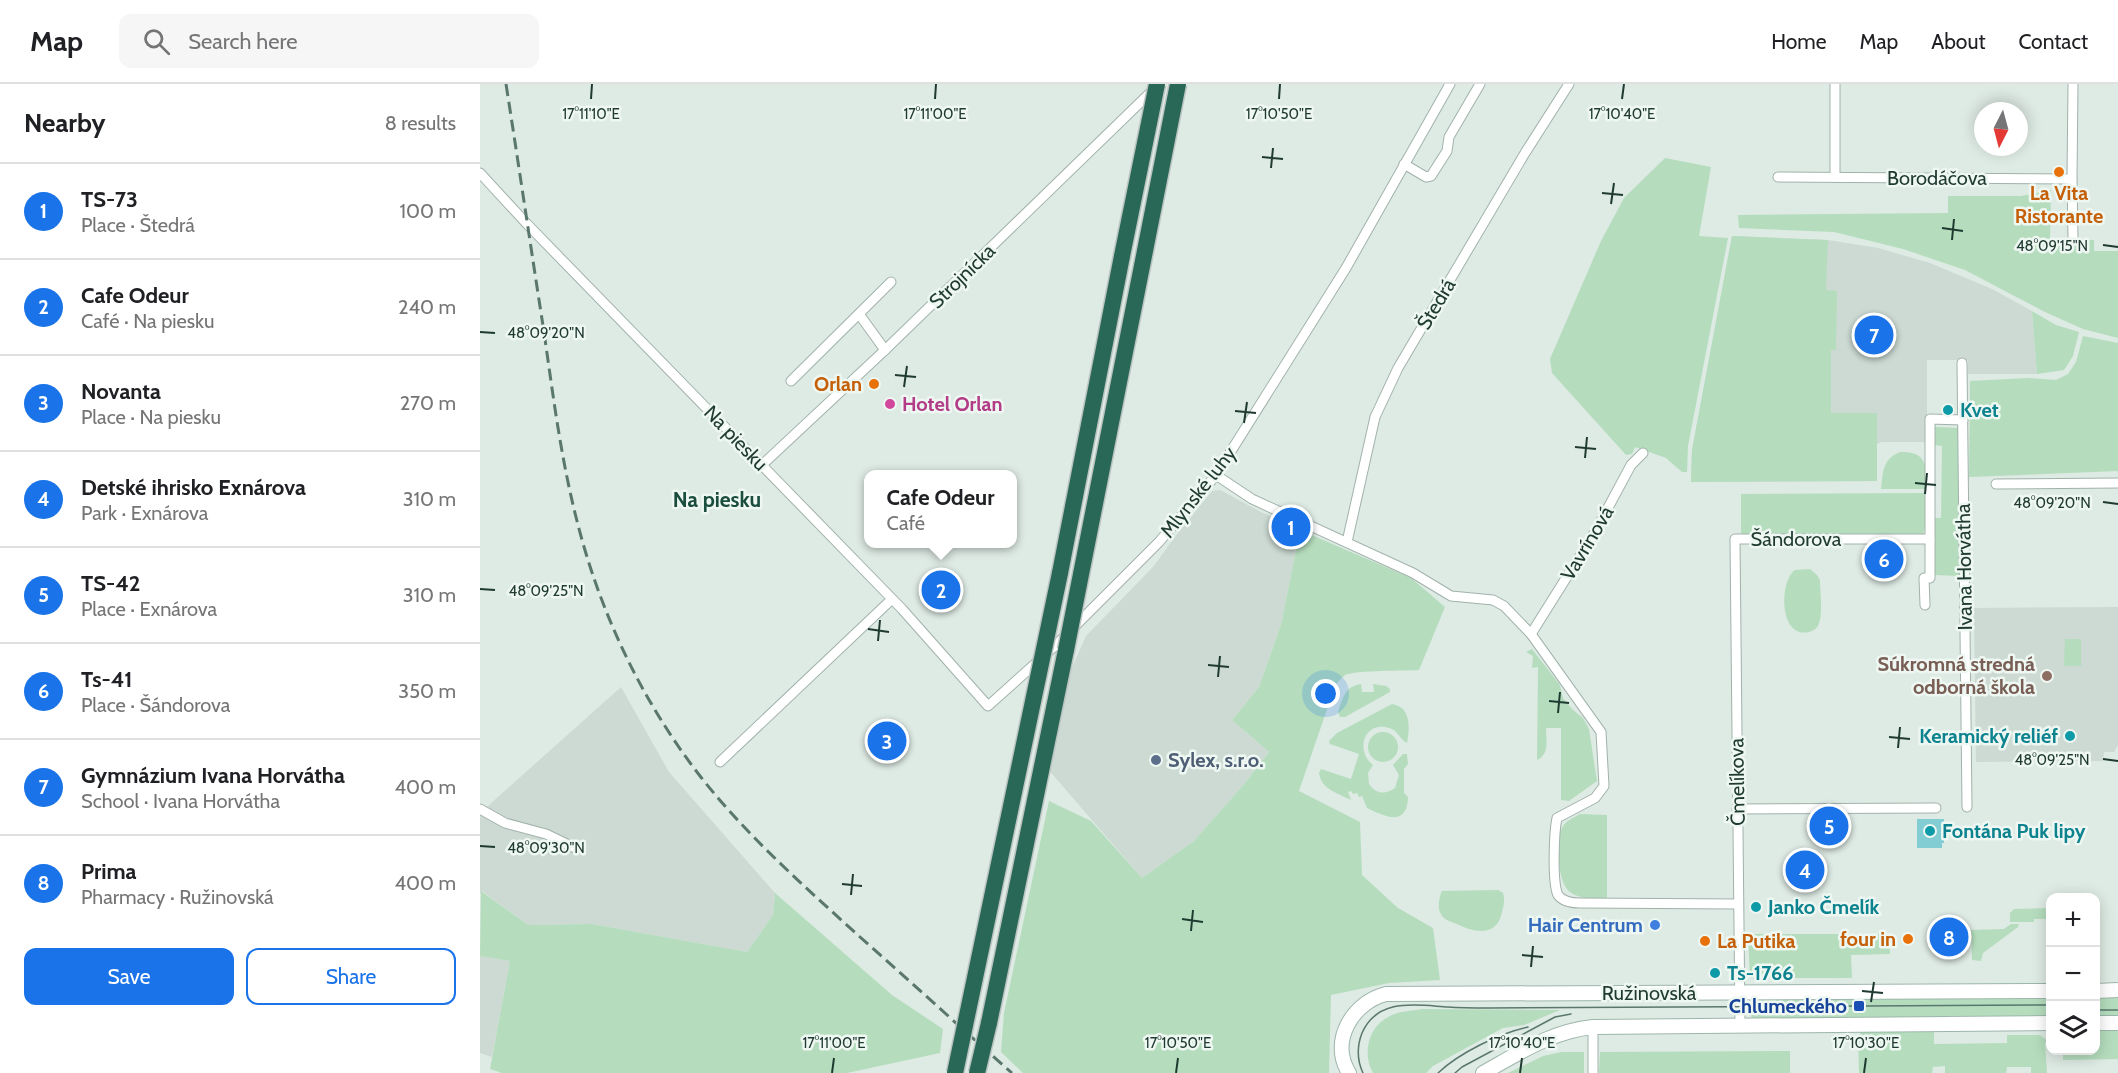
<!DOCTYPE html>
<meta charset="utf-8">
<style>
:root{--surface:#fff;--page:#f6f6f6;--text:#202124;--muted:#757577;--line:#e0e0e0;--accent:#1a73e8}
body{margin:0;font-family:Cabin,sans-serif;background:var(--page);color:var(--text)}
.controls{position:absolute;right:18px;bottom:18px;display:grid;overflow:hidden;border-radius:12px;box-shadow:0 3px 15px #0003}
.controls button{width:54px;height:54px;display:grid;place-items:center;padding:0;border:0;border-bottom:2px solid var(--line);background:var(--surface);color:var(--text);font:30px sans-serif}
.compass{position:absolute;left:1494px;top:18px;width:54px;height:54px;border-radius:50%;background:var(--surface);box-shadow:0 3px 15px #0003;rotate:186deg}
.you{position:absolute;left:846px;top:610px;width:21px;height:21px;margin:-15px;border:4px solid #fff;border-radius:50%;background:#1a73e8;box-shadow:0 0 0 9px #1a73e833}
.badge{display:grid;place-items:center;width:39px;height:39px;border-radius:50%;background:var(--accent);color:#fff;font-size:20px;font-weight:700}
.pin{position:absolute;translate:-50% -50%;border:3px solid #fff;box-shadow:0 2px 6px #0006}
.popup{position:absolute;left:384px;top:386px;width:153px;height:78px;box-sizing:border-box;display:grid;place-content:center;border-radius:12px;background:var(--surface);filter:drop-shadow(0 2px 4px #0005);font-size:20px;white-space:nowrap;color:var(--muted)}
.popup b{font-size:22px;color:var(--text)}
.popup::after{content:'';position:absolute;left:50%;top:100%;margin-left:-12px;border:12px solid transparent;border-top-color:var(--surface)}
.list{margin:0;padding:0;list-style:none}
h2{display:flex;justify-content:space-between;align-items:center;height:78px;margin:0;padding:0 24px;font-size:26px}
h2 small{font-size:20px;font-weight:400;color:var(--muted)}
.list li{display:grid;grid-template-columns:39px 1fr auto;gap:18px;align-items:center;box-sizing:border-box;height:96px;padding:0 24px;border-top:2px solid var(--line)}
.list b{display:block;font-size:22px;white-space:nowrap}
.list p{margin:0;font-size:20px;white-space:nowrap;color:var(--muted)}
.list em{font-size:20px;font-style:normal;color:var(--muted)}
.actions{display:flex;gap:12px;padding:18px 24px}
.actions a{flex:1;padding:14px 0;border:2px solid var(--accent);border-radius:12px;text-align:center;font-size:21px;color:var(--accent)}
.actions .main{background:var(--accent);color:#fff}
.icon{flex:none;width:33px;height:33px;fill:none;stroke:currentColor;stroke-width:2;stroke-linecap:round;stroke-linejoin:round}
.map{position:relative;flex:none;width:1638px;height:989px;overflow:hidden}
header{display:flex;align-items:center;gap:36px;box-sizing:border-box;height:84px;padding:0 30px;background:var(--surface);border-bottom:2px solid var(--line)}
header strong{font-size:28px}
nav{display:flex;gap:33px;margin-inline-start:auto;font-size:21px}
.search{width:420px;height:54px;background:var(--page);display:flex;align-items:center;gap:15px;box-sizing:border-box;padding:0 21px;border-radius:12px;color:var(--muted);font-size:22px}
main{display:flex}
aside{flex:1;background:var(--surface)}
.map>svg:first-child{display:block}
.built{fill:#ccdad3}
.green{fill:#b5ddbd}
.water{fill:#82ccd3}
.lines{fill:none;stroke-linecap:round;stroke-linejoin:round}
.street-casing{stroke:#a1b2ab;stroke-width:11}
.secondary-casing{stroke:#9db6ab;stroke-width:16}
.highway-casing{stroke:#bcc4c1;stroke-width:19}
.street{stroke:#fff;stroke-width:9}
.secondary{stroke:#fff;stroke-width:14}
.highway{stroke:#296856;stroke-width:16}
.tram{stroke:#59776c;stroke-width:1.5}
.rail{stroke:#59776c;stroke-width:3;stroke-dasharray:12 6;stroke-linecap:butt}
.highway-bridge-casing{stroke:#bcc4c1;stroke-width:19;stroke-linecap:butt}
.highway-bridge{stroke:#296856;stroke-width:16}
.ticks{fill:none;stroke:#1f3a31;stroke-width:2}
.food-dot{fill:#e8710a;stroke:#eef7f2;stroke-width:2}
.hotel-dot{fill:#d1479c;stroke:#eef7f2;stroke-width:2}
.culture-dot{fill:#0f9aa8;stroke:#eef7f2;stroke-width:2}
.education-dot{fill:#8d6e63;stroke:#eef7f2;stroke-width:2}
.service-dot{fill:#5c6f8a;stroke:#eef7f2;stroke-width:2}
.shop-dot{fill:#3f7fe0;stroke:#eef7f2;stroke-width:2}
.transit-dot{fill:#1a4fb4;stroke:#eef7f2;stroke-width:2}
.labels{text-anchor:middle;stroke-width:5;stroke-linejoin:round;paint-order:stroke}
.street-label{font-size:20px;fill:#1f3a31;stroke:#eef7f2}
.food-label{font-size:20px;font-weight:bold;fill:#c56008;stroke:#eef7f2;text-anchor:end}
.hotel-label{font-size:20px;font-weight:bold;fill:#b23c85;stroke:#eef7f2;text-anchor:start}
.culture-label{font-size:20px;font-weight:bold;fill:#0d838f;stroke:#eef7f2;text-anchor:start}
.education-label{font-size:20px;font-weight:bold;fill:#785e54;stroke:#eef7f2;text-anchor:end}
.service-label{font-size:20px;font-weight:bold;fill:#4e5e75;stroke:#eef7f2;text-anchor:start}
.shop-label{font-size:20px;font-weight:bold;fill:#366cbe;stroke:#eef7f2;text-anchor:end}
.transit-label{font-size:20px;font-weight:bold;fill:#164399;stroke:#eef7f2;text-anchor:end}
.neighbourhood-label{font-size:21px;font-weight:bold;fill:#1a4d3d;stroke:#eef7f2}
.ticks-label{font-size:15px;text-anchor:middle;fill:#1f3a31;stroke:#eef7f2;stroke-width:5;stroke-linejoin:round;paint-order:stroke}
</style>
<header>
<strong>Map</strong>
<div class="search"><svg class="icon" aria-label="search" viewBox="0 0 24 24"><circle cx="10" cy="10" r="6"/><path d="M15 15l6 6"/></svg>Search here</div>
<nav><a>Home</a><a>Map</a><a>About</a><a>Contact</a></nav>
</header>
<main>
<aside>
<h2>Nearby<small>8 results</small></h2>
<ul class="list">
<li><span class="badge">1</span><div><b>TS-73</b><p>Place · Štedrá</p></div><em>100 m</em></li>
<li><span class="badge">2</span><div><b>Cafe Odeur</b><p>Café · Na piesku</p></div><em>240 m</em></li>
<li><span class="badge">3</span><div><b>Novanta</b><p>Place · Na piesku</p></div><em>270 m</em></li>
<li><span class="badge">4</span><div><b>Detské ihrisko Exnárova</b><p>Park · Exnárova</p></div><em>310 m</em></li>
<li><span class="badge">5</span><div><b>TS-42</b><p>Place · Exnárova</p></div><em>310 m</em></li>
<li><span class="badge">6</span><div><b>Ts-41</b><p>Place · Šándorova</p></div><em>350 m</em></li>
<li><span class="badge">7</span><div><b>Gymnázium Ivana Horvátha</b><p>School · Ivana Horvátha</p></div><em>400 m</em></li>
<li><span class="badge">8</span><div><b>Prima</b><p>Pharmacy · Ružinovská</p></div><em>400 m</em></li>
</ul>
<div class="actions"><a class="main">Save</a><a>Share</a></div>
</aside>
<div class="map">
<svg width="1638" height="989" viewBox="0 0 1638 989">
<rect width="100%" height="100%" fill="#deeae4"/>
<g class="built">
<polygon points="1252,152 1348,156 1398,164 1450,179 1512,205 1552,227 1557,290 1488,290 1488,276 1447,276 1447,358 1401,358 1397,360 1397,397 1211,398 1212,366"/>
<polygon points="740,406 781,428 820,446 801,541 779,603 752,636 789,668 765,699 714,757 662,794 567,684 582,606 606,552 673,483 694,454 732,407"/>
<polygon points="1638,523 1638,661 1634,668 1624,668 1623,677 1496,678 1494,524"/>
<polygon points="141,603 189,688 295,809 293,831 267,868 112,840 48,841 2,807 0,810 0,729"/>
<polygon points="0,872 30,877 12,973 0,969"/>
</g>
<g class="green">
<polygon points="1185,74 1231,83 1219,152 1248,154 1208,362 1207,388 1202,388 1186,374 1155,363 1152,370 1146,371 1072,289 1070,275 1121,157 1144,114"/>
<polygon points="1571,106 1570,156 1614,156 1614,167 1638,167 1638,254 1603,245 1565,228 1485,186 1423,165 1354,148 1259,144 1258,131 1468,129 1468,112 1541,112"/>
<polygon points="1252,152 1348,156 1346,206 1357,207 1356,266 1351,266 1351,329 1397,329 1397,397 1211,398 1212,366"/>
<polygon points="1552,227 1576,241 1599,248 1593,272 1584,286 1557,290"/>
<polygon points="1603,252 1638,259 1638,387 1489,393 1490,297 1548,294 1576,296 1588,290 1596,278"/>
<polygon points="1455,343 1479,344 1479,492 1455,491 1455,434 1461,434 1462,362 1454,361"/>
<path d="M 1420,368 C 1448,367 1446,383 1447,405 L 1401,405 C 1403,389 1402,375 1420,368 Z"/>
<polygon points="1447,409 1447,434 1443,451 1261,452 1261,410"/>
<path d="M 820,446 L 931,494 L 965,523 L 939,586 C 924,587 876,586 865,591 C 861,594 858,598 855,602 L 819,707 L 880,738 L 882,791 L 918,824 L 953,844 L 960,896 L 909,899 L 851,911 L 849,989 L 543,989 L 521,968 L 524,929 L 569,717 L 611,737 L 662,794 L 714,757 L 765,699 L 789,668 L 752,636 L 779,603 L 801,541 Z"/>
<path d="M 1330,485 L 1337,491 L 1340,496 C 1340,507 1343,530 1339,539 C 1338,544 1333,547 1329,548 C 1299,555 1299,497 1315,486 Z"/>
<polygon points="1585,555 1601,555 1601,582 1584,582"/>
<path d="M 1052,565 L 1080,601 L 1083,614 L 1092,625 L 1103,634 L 1109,645 L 1117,697 L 1089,717 L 1081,716 L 1081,644 L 1066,644 C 1066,656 1070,670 1057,676 L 1058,583 L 1052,584 L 1053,572 L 1046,568 Z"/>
<path d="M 881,600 L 882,608 L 894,608 L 893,600 L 906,602 L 910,605 L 910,608 L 865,633 L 860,633 L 858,628 C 863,614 865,602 881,600 Z"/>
<path d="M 912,620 C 931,623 930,643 927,659 C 920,656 918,646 909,644 C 885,636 874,666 893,681 L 888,689 L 889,700 C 896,710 905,711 915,704 L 919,691 L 913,681 L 923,670 L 927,670 L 928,680 L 924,685 L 924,709 L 928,713 C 927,744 904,732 887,724 L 882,712 L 879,713 L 877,709 L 873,710 L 871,707 L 868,708 L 871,716 C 857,709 841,705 839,689 L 841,685 L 871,695 L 879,670 L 850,660 L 849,657 L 857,649 Z"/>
<circle cx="903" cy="663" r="15"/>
<path d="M 1100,730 L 1127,731 L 1127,815 C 1115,814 1100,816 1090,808 C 1077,798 1076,758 1082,744 C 1085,737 1093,734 1100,730 Z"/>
<path d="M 1018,806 L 1023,809 C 1025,815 1024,821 1022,828 C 1017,853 995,849 977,840 C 972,838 963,836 961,830 C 957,825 959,813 962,807 Z"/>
<polygon points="1,807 48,841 112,840 267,868 293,831 295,809 412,911 463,945 460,969 367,989 22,989 10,985 30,877 0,872"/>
<polygon points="1570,824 1570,835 1554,835 1554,838 1530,838 1530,829 1534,825"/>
<polygon points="1531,840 1539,840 1538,843 1503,869 1501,877 1492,876 1491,846 1524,845"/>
<polygon points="1268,850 1409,850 1410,870 1371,871 1372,894 1270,894"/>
<polygon points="1570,913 1570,933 1274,935 1267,929 1267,921 1275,915"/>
<rect x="1616" y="913" width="22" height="20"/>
<path d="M 942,925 L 1080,926 L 1044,941 L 1023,944 L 953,982 L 946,989 L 893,989 C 882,970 888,942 910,932 C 919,927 932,927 942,925 Z"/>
<polygon points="1616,944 1638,944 1638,975 1583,976 1583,967 1616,966"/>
<polygon points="1454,945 1454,960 1527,959 1527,951 1560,951 1569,958 1565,958 1567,989 1551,989 1551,983 1527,983 1526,989 1465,989 1465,982 1453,983 1452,989 1379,989 1378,954 1382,946"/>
<polygon points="1310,967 1310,989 1119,989 1120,968"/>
<polygon points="1082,968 1104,968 1104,989 1028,989 1063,972"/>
</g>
<polygon class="water" points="1437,735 1464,735 1464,759 1462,759 1462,764 1437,764"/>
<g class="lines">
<g class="street-casing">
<g id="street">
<polyline points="924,80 946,93 951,92 967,67 969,53 1000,0"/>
<polyline points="0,89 47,140 422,525 508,622 576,561 679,458 736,391 866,184 970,0"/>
<polyline points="1298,93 1592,95 1593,154"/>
<polyline points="1355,93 1355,0"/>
<polyline points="1592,95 1593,0"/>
<polyline points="379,230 405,266"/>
<polyline points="1482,279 1487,723"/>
<polyline points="311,297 411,198"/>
<polyline points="282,381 405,266 673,6"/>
<path d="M 736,391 L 772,415 L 933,489 L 971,512 L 1013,516 L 1024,522 L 1051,550 L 1121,648 L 1124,702 L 1115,714 L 1077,734 C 1074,748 1072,799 1078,811 C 1083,818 1092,819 1100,819 L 1258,820"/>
<polyline points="1516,400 1638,399"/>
<polyline points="867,458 895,333 918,284 1045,69 1089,0"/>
<polyline points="1445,521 1444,494 1450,494 1450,335 1483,336"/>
<polyline points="1051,550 1115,448 1151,381 1163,369"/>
<polyline points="240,678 412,515"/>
<polyline points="0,725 25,739 66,750 97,765"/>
<polyline points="1257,725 1456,724"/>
<polyline points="1260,940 1255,455 1450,455"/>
<polyline points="1113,989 1113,943"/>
</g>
</g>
<g class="secondary-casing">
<g id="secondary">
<polyline points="1616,907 1638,906"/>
<polyline points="1616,939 1638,939"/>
<path d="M 869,989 C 849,957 873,918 906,910 L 1570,907"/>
<path d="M 1003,989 C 1039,969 1072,947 1113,943 L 1570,939"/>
</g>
</g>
<g class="highway-casing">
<g id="highway">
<polyline points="580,489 642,172"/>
<polyline points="509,939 586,566"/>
</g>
</g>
<use href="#street" class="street"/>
<use href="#secondary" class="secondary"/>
<use href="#highway" class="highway"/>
<g class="tram">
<polyline points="1616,926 1638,926"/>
<path d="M 883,989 C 877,976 877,962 882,949 C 898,913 936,921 968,923 C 981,924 995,924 1009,924 L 1570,921"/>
<path d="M 958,989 C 979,969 1020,949 1048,943"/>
<polyline points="975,989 982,983 1075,933 1091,930"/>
</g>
<path class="rail" d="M 26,0 C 39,83 51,165 64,248 C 73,311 81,375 97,437 C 120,529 162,617 220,692 C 267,752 324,802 380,853 C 431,898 481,944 532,989"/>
<g class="highway-bridge-casing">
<g id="highway-bridge">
<polyline points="642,172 677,0"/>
<polyline points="586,566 698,0"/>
<polyline points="475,989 580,489"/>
<polyline points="497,989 509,939"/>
</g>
</g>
<use href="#highway-bridge" class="highway-bridge"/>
</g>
<path class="ticks" d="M 111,15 L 112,0M 455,15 L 456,0M 799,15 L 800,0M 1142,15 L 1144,0M 782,73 L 803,75M 791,84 L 793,64M 1122,109 L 1143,111M 1131,120 L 1134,99M 1462,144 L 1483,147M 1472,156 L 1474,135M 1623,161 L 1638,163M 0,248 L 15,249M 415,291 L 436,293M 424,303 L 427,282M 755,327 L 776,329M 764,339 L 767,318M 1095,363 L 1116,365M 1105,374 L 1107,353M 1435,399 L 1456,401M 1445,410 L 1447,389M 1623,418 L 1638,420M 0,505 L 15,506M 388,545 L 409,548M 398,557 L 400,536M 728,581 L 749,583M 738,593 L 740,572M 1069,617 L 1089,619M 1078,629 L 1080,608M 1409,653 L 1430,655M 1418,664 L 1420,643M 1623,675 L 1638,677M 0,762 L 15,763M 362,800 L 382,802M 371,811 L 373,790M 702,835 L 723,838M 711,847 L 713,826M 1042,871 L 1063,873M 1051,883 L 1053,862M 1382,907 L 1403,909M 1391,918 L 1394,898M 352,989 L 354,974M 696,989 L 698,974M 1040,989 L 1042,974M 1384,989 L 1386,974"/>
<g class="food-dot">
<circle cx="1579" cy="88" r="6"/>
<circle cx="394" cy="300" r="6"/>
<circle cx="1428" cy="855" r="6"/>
<circle cx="1225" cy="857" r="6"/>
</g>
<circle class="hotel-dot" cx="410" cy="320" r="6"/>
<g class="culture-dot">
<circle cx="1468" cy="326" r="6"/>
<circle cx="1590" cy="652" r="6"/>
<circle cx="1450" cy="747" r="6"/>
<circle cx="1276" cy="823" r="6"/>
<circle cx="1235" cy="889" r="6"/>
</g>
<circle class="education-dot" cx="1567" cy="592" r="6"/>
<circle class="service-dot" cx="676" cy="676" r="6"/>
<circle class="shop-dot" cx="1175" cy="841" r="6"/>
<rect class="transit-dot" x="1373" y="916" width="12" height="12" rx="3"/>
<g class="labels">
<g class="street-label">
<text x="1457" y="101">Borodáčova</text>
<text transform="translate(482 192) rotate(-44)" y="7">Strojnícka</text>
<text transform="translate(956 220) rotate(-59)" y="7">Štedrá</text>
<text transform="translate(256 354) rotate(46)" y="7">Na piesku</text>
<text transform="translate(718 408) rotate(-52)" y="7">Mlynské luhy</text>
<text x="1316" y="462">Šándorova</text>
<text transform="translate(1107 459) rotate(-59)" y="7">Vavrínová</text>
<text transform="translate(1484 483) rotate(-91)" y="7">Ivana Horvátha</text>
<text transform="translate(1257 698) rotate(-91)" y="7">Čmelíkova</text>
<text x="1169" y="916">Ružinovská</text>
</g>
<g class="food-label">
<text x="1579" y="116" text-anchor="middle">La Vita<tspan x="1579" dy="23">Ristorante</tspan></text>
<text x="382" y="307">Orlan</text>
<text x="1416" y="862">four in</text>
<text x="1237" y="864" text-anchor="start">La Putika</text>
</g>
<g class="hotel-label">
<text x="422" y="327">Hotel Orlan</text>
</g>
<g class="culture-label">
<text x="1480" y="333">Kvet</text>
<text x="1578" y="659" text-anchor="end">Keramický reliéf</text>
<text x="1462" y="754">Fontána Puk lipy</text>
<text x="1288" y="830">Janko Čmelík</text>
<text x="1247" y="896">Ts-1766</text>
</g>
<g class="education-label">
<text x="1555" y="587">Súkromná stredná<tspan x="1555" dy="23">odborná škola</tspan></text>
</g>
<g class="service-label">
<text x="688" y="683">Sylex, s.r.o.</text>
</g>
<g class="shop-label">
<text x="1163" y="848">Hair Centrum</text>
</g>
<g class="transit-label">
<text x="1367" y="929">Chlumeckého</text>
</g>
<g class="neighbourhood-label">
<text x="237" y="423">Na piesku</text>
</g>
</g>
<g class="ticks-label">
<text x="111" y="35">17°11'10"E</text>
<text x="455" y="35">17°11'00"E</text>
<text x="799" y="35">17°10'50"E</text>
<text x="1142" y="35">17°10'40"E</text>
<text x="1572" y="167">48°09'15"N</text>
<text x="66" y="254">48°09'20"N</text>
<text x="1572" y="424">48°09'20"N</text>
<text x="66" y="512">48°09'25"N</text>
<text x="1572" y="681">48°09'25"N</text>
<text x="66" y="769">48°09'30"N</text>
<text x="354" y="964">17°11'00"E</text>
<text x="698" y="964">17°10'50"E</text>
<text x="1042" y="964">17°10'40"E</text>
<text x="1386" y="964">17°10'30"E</text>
</g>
</svg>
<div class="controls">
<button>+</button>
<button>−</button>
<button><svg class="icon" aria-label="layers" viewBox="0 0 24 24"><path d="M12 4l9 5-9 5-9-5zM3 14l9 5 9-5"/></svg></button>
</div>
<svg class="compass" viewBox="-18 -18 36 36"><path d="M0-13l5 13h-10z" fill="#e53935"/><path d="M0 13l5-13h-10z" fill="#757577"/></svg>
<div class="you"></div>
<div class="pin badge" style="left:811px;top:443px">1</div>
<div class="pin badge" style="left:461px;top:506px">2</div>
<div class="popup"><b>Cafe Odeur</b>Café</div>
<div class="pin badge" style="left:407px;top:657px">3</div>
<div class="pin badge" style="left:1325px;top:786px">4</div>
<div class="pin badge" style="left:1349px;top:742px">5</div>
<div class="pin badge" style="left:1404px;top:475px">6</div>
<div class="pin badge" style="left:1394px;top:251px">7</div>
<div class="pin badge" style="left:1469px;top:853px">8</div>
</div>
</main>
